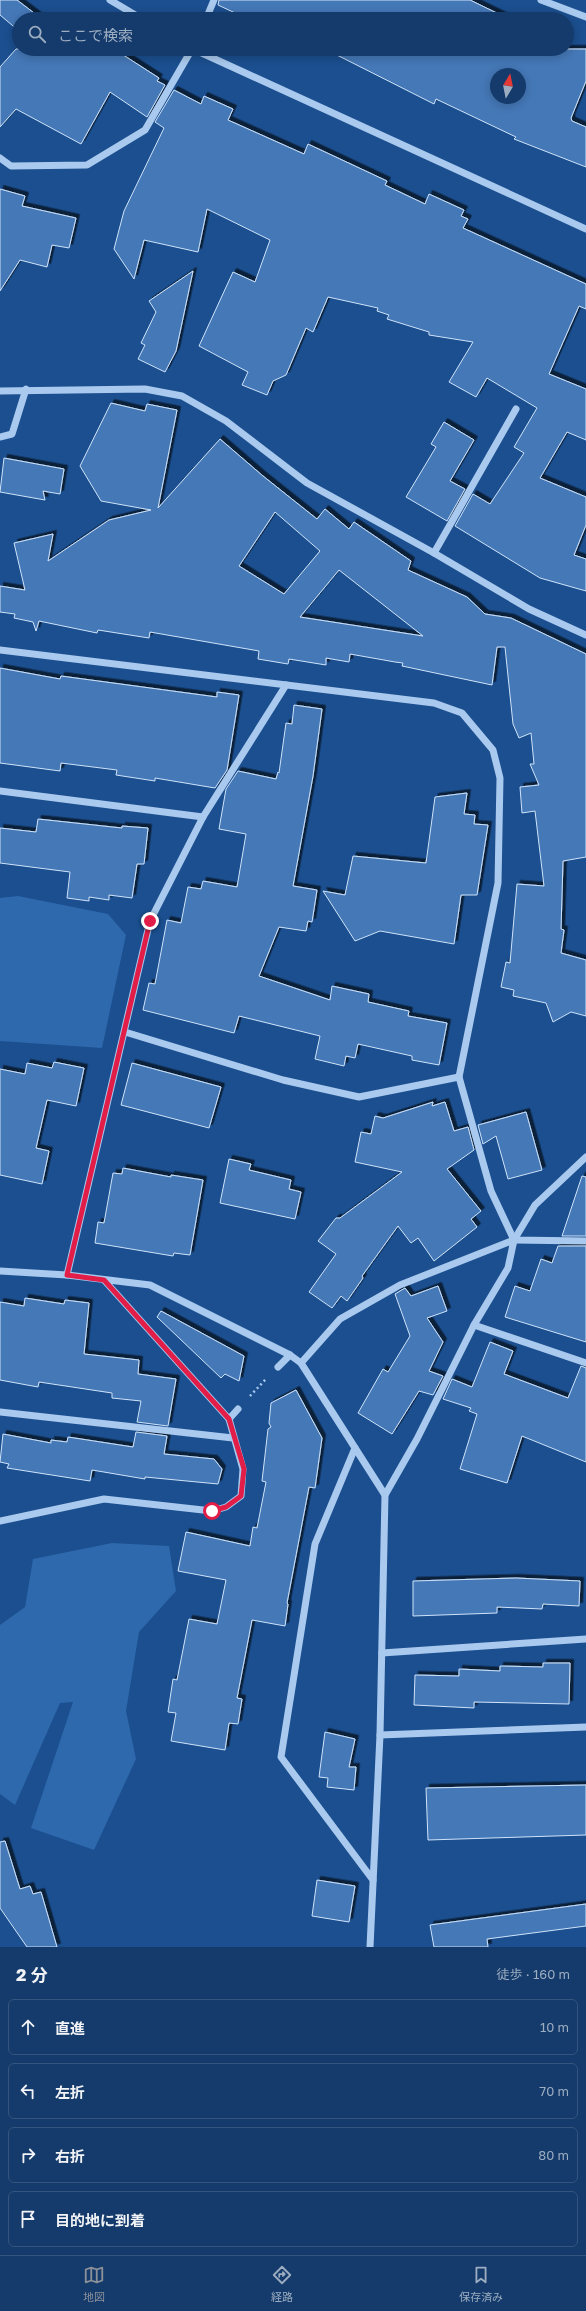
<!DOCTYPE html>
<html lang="ja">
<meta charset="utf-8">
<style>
:root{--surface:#143b6b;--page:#1d4271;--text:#f1f3f6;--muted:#9dadc1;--line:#33557e;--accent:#8c9099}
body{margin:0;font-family:"Golos Text","Noto Sans JP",sans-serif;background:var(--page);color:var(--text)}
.compass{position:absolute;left:490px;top:68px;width:36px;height:36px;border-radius:50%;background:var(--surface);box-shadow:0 2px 10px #0003;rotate:10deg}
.stop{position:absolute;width:12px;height:12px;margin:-9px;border:3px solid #e11d48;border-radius:50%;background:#fff}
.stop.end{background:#e11d48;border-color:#fff;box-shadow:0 1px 4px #0008}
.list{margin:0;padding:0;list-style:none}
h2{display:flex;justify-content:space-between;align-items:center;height:52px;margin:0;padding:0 16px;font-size:17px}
h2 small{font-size:13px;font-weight:400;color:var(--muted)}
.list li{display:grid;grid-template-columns:26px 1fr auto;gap:12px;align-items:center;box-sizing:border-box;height:56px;margin:0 8px 8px;padding:0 8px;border:1px solid var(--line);border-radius:6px}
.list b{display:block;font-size:15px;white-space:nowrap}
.list em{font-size:13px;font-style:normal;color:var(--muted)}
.icon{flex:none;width:22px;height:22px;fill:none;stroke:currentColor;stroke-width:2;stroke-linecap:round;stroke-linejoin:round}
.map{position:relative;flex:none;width:586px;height:1947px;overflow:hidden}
.search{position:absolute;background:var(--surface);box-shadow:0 2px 10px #0003;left:12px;right:12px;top:12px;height:44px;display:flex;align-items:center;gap:10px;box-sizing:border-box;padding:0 14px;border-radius:22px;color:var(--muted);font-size:15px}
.sheet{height:308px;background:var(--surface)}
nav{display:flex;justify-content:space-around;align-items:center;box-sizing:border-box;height:56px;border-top:1px solid var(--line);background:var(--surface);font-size:11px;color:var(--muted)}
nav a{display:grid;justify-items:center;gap:2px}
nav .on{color:var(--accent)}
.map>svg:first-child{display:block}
.green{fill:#2e69ad}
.building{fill:#4478b7;stroke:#cfe3fa;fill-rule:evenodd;filter:url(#shadow)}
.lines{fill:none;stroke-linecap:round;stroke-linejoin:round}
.path{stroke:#a9c9ee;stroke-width:2.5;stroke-dasharray:2 3;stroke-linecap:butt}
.minor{stroke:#a9c9ee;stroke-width:7}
.route{stroke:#e11d48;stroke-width:5}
</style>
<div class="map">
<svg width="586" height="1947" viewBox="0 0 586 1947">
<defs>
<filter id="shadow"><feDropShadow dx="3.5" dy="-3.5" stdDeviation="0" flood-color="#0009"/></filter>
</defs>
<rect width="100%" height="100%" fill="#1b4f8f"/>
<g class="green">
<polygon points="18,896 108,914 126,935 102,1048 0,1041 0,898"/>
<polygon points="112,1543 169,1546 176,1591 139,1632 126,1711 136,1759 94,1850 31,1828 73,1702 60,1703 15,1805 0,1794 0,1625 25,1607 33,1559"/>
</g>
<g class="building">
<polygon points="0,0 17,0 42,19 19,19 19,31 0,15"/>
<polygon points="219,0 470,0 505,17 504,19 248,19 218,5"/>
<polygon points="16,49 114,49 159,78 157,81 165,85 147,117 110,92 81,144 16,109 0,127 0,67"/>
<path d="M 325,49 L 586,49 L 586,81 L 571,118 L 572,121 L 586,127 L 586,167 L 514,139 L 516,137 L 436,99 L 434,104 ZM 496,74 L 520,74 L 520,98 L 496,98 Z"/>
<polygon points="174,90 201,104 204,96 233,109 228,120 304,154 308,144 387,181 385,185 425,204 429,194 464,210 461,216 468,219 463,228 586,284 586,309 579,306 549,374 586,389 586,440 567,432 540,478 586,497 586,525 574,555 586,559 586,591 540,578 455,526 473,494 490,504 524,453 514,447 537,408 487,378 476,397 449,382 473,342 429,335 429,332 387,319 389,315 377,311 378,308 328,297 313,332 306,328 286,375 273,381 267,395 242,385 248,372 199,346 233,272 255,282 270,240 207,209 198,252 144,240 134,279 114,249 124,211 164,128 155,122"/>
<polygon points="0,189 25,196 22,206 76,218 69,248 52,245 47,267 20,260 0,291"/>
<polygon points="193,271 176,351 165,372 138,359 145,345 141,343 156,312 149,301"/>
<path d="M 111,403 L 145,411 L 147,404 L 177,410 L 158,508 L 220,439 L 263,476 L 317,519 L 325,509 L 349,529 L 354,522 L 411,561 L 408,570 L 467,597 L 485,614 L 511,618 L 586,654 L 586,857 L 563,861 L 561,929 L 564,930 L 561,953 L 586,960 L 586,1016 L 571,1012 L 553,1022 L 546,1003 L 513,996 L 514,990 L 501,987 L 506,962 L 510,963 L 517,884 L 544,886 L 535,811 L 522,813 L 520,787 L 539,785 L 530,764 L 534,764 L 531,733 L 519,738 L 513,724 L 505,647 L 497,647 L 492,685 L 402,666 L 403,663 L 395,662 L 350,654 L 349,662 L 326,658 L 326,665 L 289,659 L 288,664 L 258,659 L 259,651 L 150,632 L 149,638 L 98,630 L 97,633 L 39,621 L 36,631 L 33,622 L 14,618 L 15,614 L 0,612 L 0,586 L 25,590 L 14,543 L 53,534 L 48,561 L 109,520 L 151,510 L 101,501 L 80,466 ZM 275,512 L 320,551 L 284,594 L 239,566 ZM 339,570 L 423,636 L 300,617 Z"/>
<polygon points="444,422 474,440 450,481 465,489 447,521 406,497 436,447 431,444"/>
<polygon points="4,458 64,469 60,494 43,491 45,500 0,492"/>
<polygon points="0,668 60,679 61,676 217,697 217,692 239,695 227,770 215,788 155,778 155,781 116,775 117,770 61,763 60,771 0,763"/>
<polygon points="294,705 322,709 313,776 293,886 317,890 312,922 308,921 306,931 279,927 259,976 330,1000 332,986 369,994 368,1002 409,1011 408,1016 447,1023 439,1065 412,1060 412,1056 358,1044 355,1058 346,1056 344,1066 315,1059 320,1036 239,1016 234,1033 143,1010 149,983 155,984 167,920 181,923 188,887 201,889 203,881 237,887 246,834 219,829 226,789 238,771 276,779 278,772 279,773 286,723 292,724"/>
<polygon points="467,793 464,814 475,815 474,824 488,825 477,895 461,895 454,944 380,931 355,941 323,891 345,895 353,856 426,863 435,797"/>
<polygon points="38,819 122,828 122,826 148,828 144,864 137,864 132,898 109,895 109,900 89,897 89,901 67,898 70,872 0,863 0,828 36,832"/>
<polygon points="54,1062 84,1068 76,1106 47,1100 36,1148 49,1151 42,1184 0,1175 0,1069 25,1074 27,1063 52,1068"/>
<polygon points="132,1063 221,1087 209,1128 121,1105"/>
<polygon points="433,1102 432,1106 445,1102 454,1131 468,1127 474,1150 447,1169 481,1211 471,1219 477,1227 434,1261 418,1238 411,1243 398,1226 362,1276 363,1278 347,1301 341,1296 332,1308 309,1292 336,1254 318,1241 336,1218 340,1218 402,1172 355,1162 361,1132 371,1134 375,1116 383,1118"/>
<polygon points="526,1112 542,1170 508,1179 496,1136 483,1144 478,1125"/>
<polygon points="229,1159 251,1164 249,1170 291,1180 289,1189 301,1192 295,1219 220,1203"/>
<polygon points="123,1168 171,1177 171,1175 203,1180 190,1255 174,1253 173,1256 95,1243 98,1222 104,1223 113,1173 122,1174"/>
<polygon points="582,1176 586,1177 586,1236 562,1236"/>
<polygon points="558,1246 586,1246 586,1342 505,1317 515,1286 530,1291 541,1259 552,1263"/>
<polygon points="438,1286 447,1311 427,1318 443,1342 429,1371 443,1376 433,1395 419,1391 392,1434 358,1413 383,1369 388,1372 410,1336 395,1294 405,1288 411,1296"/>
<polygon points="25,1298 64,1304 65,1300 89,1303 84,1354 139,1360 138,1374 176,1379 168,1426 137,1422 141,1401 112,1398 112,1393 39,1382 38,1387 0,1380 0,1302 24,1306"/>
<polygon points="161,1311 244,1356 239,1381 225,1374 221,1378 157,1317"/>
<polygon points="490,1342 513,1351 504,1374 568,1398 581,1366 586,1368 586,1462 522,1436 507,1483 460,1469 477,1414 469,1411 471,1408 443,1399 452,1379 472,1387"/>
<polygon points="296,1390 322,1438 315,1488 309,1487 287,1603 288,1604 285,1626 252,1620 237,1698 242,1699 238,1724 229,1723 225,1750 171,1741 176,1713 168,1712 173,1679 177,1680 189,1619 217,1624 226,1580 178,1571 186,1532 250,1546 253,1527 257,1528 266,1482 262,1481 268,1429 271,1427 269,1423 271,1403"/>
<polygon points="136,1432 167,1436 164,1454 214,1459 222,1469 218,1484 145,1477 145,1479 92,1470 90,1481 7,1468 9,1464 0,1462 3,1434 51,1443 51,1440 67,1442 68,1437 133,1447"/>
<polygon points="516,1578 580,1581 579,1606 543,1604 542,1609 497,1607 497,1613 413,1616 413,1581"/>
<polygon points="543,1663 570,1663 569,1704 474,1702 474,1708 414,1705 415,1675 459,1676 459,1669 500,1671 500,1666 543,1667"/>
<polygon points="325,1732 355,1739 349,1767 356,1767 354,1790 327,1787 328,1778 319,1777"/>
<polygon points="586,1785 586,1835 428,1840 426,1788"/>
<polygon points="5,1841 20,1889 30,1886 33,1894 41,1892 57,1947 27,1947 0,1908 0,1842"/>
<polygon points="317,1880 355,1886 349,1922 312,1916"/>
<polygon points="586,1904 586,1926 487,1939 488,1947 434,1947 430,1925"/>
</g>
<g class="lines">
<polyline class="path" points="250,1396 266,1379"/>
<g class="minor">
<polyline points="110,0 142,19"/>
<polyline points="541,0 586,17"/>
<polyline points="206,19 214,0"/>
<polyline points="193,49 586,229"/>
<polyline points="0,158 11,166 87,165 145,130 192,49"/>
<polyline points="0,391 145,389 182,396 226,421 307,483 434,553 529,609 586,635"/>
<polyline points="0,437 12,434 26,389"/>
<polyline points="434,553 516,409"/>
<polyline points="0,650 434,703 462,713 493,750 500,778 498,883 459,1077 491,1191 514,1240 586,1241"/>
<polyline points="0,791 203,817"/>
<polyline points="125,1032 283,1080 359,1097 459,1077"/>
<polyline points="0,1271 67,1275 150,1285 290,1355 301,1363 385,1495 380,1735 370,1947"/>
<polyline points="67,1275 150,921 203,817 286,685"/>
<polyline points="474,1325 586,1363"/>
<polyline points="301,1363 340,1319 400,1285 514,1240"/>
<polyline points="278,1367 290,1355"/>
<polyline points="0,1412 233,1438"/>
<polyline points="229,1419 238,1409"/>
<polyline points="355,1448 315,1544 281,1757 373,1880"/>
<polyline points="385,1495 417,1439 474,1325 508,1268 514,1240 535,1205 586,1157"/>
<polyline points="0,1521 104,1499 212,1511 226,1507 241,1496 243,1469 229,1419 104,1280"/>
<polyline points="382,1653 586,1639"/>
<polyline points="380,1735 586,1727"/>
</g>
</g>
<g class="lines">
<polyline class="route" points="150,921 67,1275 104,1280 229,1419 244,1469 241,1496 226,1507 212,1511"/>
</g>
</svg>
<svg class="compass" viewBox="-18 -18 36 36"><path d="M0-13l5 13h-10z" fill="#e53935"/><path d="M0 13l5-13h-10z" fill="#9dadc1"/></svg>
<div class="stop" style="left:212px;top:1511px"></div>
<div class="stop end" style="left:150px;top:921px"></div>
<div class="search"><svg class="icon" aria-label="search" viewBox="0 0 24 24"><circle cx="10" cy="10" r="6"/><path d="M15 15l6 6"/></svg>ここで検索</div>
</div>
<section class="sheet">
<h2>2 分<small>徒歩 · 160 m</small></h2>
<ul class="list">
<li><svg class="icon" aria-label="ahead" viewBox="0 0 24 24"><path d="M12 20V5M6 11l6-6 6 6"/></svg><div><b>直進</b></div><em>10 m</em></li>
<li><svg class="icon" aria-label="left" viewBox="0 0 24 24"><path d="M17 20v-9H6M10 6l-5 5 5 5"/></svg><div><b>左折</b></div><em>70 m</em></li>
<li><svg class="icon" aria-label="right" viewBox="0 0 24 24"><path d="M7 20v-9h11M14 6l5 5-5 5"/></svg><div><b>右折</b></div><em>80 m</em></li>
<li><svg class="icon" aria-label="arrive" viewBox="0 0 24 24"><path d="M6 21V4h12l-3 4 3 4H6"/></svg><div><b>目的地に到着</b></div></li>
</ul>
</section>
<nav>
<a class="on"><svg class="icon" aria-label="map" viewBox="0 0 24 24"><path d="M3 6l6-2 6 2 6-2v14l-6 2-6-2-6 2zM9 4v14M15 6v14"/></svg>地図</a>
<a><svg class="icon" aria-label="directions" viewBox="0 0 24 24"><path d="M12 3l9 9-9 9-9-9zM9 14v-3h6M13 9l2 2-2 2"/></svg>経路</a>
<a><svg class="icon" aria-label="saved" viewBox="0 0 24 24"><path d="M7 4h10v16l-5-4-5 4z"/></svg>保存済み</a>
</nav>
